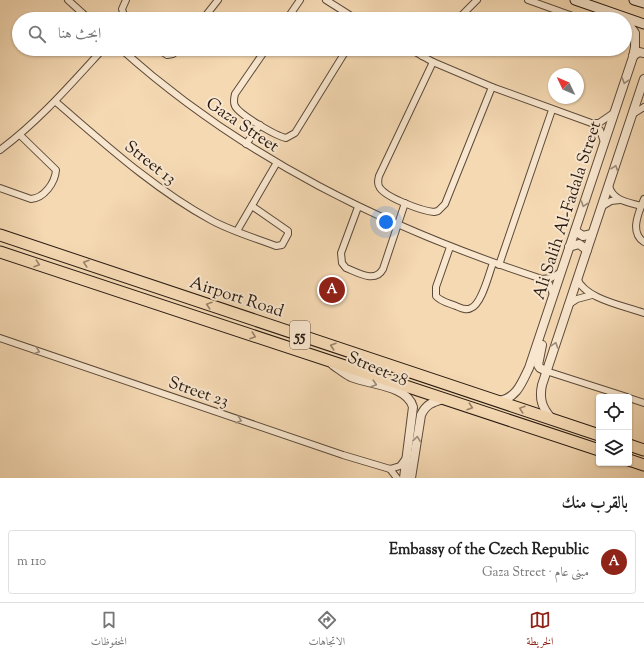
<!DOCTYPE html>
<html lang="ar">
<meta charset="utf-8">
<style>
:root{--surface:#fff;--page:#f2f2f2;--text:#222;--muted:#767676;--line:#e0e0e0;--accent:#8f2418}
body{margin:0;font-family:"Sorts Mill Goudy",Amiri,serif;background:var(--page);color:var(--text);direction:rtl}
.controls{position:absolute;right:12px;bottom:12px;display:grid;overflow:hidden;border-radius:4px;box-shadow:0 1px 3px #0004}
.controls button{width:36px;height:36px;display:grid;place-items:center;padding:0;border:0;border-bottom:1px solid var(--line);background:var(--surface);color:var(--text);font:20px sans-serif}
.compass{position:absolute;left:548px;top:68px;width:36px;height:36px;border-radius:50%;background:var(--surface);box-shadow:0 1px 3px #0004;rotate:314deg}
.you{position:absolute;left:386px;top:222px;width:14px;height:14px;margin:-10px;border:3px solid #fff;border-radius:50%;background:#1a73e8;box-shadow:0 0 0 6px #1a73e833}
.badge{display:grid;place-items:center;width:26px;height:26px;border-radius:50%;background:var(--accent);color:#fff;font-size:13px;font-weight:700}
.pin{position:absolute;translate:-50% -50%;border:2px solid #fff;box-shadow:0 1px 4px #0006}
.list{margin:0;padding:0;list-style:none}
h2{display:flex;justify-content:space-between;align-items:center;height:52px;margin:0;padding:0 16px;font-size:17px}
h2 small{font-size:13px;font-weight:400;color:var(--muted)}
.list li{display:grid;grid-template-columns:26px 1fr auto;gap:12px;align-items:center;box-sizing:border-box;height:64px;margin:0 8px 8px;padding:0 8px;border:1px solid var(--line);border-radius:4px}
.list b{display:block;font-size:15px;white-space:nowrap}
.list p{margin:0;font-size:13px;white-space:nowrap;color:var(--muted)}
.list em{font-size:13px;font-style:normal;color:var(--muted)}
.icon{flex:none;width:22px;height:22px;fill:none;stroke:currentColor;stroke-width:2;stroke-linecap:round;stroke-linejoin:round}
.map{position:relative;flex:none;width:644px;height:478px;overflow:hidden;direction:ltr}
.search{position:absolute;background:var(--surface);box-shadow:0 1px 3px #0004;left:12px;right:12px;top:12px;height:44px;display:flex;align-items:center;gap:10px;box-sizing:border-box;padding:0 14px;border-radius:22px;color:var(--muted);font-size:15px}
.sheet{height:124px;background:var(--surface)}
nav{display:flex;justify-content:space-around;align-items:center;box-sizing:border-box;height:56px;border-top:1px solid var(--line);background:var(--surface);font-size:11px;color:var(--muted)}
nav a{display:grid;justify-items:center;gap:2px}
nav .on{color:var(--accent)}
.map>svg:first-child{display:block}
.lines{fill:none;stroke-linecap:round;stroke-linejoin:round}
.minor-casing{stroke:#5b4a3a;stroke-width:8}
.tertiary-casing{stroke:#5b4a3a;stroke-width:10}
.secondary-casing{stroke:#281a11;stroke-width:11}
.trunk-casing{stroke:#281a11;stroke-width:13}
.minor{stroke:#f8e6ce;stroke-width:6}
.tertiary{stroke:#f8e6ce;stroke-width:8}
.secondary{stroke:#f8e6ce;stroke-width:9}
.trunk{stroke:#f5d9b3;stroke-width:11}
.oneway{stroke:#9a8a79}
.oneway2{stroke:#99836a}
.labels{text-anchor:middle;stroke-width:4;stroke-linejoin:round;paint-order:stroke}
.shield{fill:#f8e6ce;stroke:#66574a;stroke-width:1}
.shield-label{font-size:16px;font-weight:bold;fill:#281a11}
.street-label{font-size:17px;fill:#281a11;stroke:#f8e6ce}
</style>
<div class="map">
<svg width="644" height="478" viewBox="0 0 644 478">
<rect width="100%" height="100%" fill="#f5d9b3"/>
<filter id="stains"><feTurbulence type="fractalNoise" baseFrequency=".005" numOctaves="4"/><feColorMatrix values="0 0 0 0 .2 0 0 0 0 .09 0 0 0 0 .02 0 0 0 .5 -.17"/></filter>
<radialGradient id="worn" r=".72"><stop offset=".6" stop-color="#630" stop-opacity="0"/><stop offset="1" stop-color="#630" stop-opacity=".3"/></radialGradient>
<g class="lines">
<g class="minor-casing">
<g id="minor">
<polyline points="68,0 89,19"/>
<polyline points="326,0 356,19"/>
<polyline points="528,0 581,19"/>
<polyline points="125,19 122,9 126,0"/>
<polyline points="203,19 218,0"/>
<polyline points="287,19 300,0"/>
<polyline points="458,19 477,0"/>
<polyline points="597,19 611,13"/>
<path d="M 121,49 C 244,159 386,228 542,279 L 549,284 L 553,294"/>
<polyline points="158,49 167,55 173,54 179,49"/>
<path d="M 266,49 L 235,94 C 234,98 233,102 235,106 C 240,115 276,136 286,138 L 295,133 L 347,49"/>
<polyline points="410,49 433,62 492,87 594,124 600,130 604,142"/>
<polyline points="422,56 428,49"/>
<path d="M 433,62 L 379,176 C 378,180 377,184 380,188 C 387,198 422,211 434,212 L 438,211 L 445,204 L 492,87"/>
<path d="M 56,102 C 105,144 154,189 211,220 C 231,231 255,238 276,246 L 282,245 L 288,234 L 288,231 L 252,206"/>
<polyline points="633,114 644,107"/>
<polyline points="592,123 599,123 615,112"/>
<polyline points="246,144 260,125"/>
<path d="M 0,150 C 39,121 70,85 103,49"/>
<path d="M 609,186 C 613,201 628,202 641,206"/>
<path d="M 0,188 L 31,199 C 44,198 55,183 56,170 L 20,135"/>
<path d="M 644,199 C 639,212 629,232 644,242"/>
<path d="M 358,207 L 341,253 L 342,263 L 346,268 C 357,272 375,284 383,269 L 405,203"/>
<polyline points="601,207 611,201 620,200"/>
<polyline points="237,231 276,164"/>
<path d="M 450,247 L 436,287 L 436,296 C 441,302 449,303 456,306 C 461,308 466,311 471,308 C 482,304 489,273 493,263"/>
<polyline points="499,265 552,110"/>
<path d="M 577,278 C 584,299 625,306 644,313"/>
<polyline points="542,279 551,278 561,272"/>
<polyline points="568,305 577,299 592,295"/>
<polyline points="0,338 343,455 390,469 400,466 406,458"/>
<polyline points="546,371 627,397"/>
<polyline points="629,398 644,403"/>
<polyline points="390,469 397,478"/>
</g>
</g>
<g class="tertiary-casing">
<g id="tertiary">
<polyline points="633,56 639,52 644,53"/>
<polyline points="575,231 583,236 592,234"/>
<polyline points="569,247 579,244 587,250"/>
<polyline points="542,345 538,365 540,368 546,371"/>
<path d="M 333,365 C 339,369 345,374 351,377 C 370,385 407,385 413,407 L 404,478"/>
<path d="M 499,401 C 517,398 522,382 529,368 L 633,57 L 635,47 L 635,33 L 625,19"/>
<path d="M 552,419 C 542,408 539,399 542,385 L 644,79"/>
<path d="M 411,478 L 421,415 C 426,404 433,402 443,399"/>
</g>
</g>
<g class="secondary-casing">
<g id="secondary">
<polyline points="575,0 644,24"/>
<polyline points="634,0 644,3"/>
</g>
</g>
<g class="trunk-casing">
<g id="trunk">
<polyline points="0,235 599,435"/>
<polyline points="0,252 599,450"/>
<polyline points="629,445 644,450"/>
<polyline points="629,460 644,465"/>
</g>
</g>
<use href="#minor" class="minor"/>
<use href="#tertiary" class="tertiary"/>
<use href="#secondary" class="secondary"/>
<use href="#trunk" class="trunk"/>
</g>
<defs><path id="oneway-chevron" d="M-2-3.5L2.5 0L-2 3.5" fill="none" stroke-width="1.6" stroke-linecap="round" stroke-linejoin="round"/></defs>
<g class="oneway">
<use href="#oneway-chevron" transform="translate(625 81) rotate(108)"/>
<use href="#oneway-chevron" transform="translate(615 168) rotate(-71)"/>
<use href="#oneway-chevron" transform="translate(584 204) rotate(109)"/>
<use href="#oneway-chevron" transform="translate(555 345) rotate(-72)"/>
<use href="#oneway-chevron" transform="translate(37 351) rotate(19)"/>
<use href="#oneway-chevron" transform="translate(374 384) rotate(17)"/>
<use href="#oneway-chevron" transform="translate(239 420) rotate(19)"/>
<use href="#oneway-chevron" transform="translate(417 439) rotate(-82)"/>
</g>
<g class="oneway2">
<use href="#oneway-chevron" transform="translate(86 263) rotate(-161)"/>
<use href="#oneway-chevron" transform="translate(37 264) rotate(18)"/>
<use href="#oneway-chevron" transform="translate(209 305) rotate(-162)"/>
<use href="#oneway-chevron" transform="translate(253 336) rotate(19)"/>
<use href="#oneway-chevron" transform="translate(333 346) rotate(-162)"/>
<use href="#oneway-chevron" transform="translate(470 407) rotate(18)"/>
<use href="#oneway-chevron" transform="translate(522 409) rotate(-161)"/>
</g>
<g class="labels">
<rect class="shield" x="290" y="321" width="20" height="28" rx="3"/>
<g class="shield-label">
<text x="300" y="341">55</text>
</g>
<g class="street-label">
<text transform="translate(243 124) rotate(34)" y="6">Gaza Street</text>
<text transform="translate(151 162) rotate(38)" y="6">Street 13</text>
<text transform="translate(566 210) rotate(-72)" y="6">Ali Salih Al-Fadala Street</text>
<text transform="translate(237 296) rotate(18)" y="6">Airport Road</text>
<text transform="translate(378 368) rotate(23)" y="6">Street 28</text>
<text transform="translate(199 391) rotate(19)" y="6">Street 23</text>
</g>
</g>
<rect width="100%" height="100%" filter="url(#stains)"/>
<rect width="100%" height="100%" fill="url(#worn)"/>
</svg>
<div class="controls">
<button><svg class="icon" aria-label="locate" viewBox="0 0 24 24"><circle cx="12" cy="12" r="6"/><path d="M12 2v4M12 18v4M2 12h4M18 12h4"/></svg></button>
<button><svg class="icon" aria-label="layers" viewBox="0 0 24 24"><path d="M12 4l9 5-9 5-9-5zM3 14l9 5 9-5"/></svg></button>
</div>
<svg class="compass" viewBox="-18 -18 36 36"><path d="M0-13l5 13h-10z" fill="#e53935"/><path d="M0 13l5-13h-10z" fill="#767676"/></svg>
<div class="you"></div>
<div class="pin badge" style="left:332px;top:290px">A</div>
<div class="search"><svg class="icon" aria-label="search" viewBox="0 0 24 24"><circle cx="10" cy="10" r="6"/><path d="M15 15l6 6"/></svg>ابحث هنا</div>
</div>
<section class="sheet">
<h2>بالقرب منك<small></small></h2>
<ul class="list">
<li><span class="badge">A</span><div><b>Embassy of the Czech Republic</b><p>مبنى عام · Gaza Street</p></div><em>110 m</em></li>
</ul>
</section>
<nav>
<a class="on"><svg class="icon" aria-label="map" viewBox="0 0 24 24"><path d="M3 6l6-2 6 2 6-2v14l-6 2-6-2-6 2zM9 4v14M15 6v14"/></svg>الخريطة</a>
<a><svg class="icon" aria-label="directions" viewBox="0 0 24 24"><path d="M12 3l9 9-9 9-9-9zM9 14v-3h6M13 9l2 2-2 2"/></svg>الاتجاهات</a>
<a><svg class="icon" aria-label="saved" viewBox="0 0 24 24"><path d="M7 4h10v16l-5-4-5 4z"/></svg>المحفوظات</a>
</nav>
